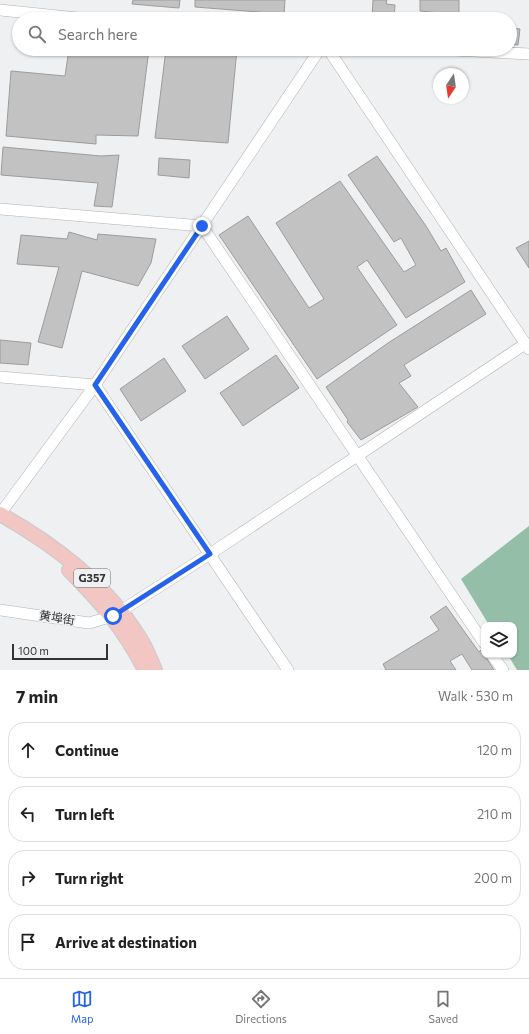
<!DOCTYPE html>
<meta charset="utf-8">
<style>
:root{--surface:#fff;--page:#f2f2f2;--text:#222;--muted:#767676;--line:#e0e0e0;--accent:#2563eb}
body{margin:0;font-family:Commissioner,"Noto Sans SC",sans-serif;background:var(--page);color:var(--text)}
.controls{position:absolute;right:12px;bottom:12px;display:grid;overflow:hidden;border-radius:8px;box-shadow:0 1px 3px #0004}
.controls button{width:36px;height:36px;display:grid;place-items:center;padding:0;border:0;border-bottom:1px solid var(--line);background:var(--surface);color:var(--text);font:20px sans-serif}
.compass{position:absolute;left:433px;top:68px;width:36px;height:36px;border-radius:50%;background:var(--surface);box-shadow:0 1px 3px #0004;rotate:193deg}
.scale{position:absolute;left:12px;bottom:10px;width:96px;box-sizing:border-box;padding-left:4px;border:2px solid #343435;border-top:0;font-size:11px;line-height:14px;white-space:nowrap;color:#343435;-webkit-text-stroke:3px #eff0f1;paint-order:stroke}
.stop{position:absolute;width:12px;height:12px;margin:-9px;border:3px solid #2563eb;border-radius:50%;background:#fff}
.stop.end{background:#2563eb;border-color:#fff;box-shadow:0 1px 4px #0008}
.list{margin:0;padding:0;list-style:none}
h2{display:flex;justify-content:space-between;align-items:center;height:52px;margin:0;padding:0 16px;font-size:17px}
h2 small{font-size:13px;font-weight:400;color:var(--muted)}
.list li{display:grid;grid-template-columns:26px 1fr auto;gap:12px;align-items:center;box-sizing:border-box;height:56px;margin:0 8px 8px;padding:0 8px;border:1px solid var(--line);border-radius:16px}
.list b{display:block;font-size:15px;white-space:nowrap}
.list em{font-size:13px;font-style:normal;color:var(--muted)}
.icon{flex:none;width:22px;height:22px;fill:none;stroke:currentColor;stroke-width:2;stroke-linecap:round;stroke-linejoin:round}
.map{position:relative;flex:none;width:529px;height:670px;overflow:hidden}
.search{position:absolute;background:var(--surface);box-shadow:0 1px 3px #0004;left:12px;right:12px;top:12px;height:44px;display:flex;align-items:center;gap:10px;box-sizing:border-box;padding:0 14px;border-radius:22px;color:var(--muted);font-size:15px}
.sheet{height:308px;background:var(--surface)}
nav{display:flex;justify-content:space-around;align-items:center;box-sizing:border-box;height:56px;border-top:1px solid var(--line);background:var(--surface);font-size:11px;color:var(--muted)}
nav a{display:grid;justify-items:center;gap:2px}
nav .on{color:var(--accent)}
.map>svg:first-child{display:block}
.forest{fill:#94bea8}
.building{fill:#c3c2c2;stroke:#9d9c9d}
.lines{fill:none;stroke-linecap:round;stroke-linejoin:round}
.secondary-casing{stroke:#b1b2b3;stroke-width:12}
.highway-casing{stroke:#cacaca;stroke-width:16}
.secondary{stroke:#fff;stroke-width:11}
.highway{stroke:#f2c6c2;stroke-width:14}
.route{stroke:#2563eb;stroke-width:5}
.labels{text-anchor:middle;stroke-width:3.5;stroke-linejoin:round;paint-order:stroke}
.shield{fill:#eff0f1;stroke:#6c6c6d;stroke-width:1}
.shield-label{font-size:11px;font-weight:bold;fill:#343435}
.street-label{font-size:12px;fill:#343435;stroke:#eff0f1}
</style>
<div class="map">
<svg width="529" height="670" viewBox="0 0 529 670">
<rect width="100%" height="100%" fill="#eff0f1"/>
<polygon class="forest" points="529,526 529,670 517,670 508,655 514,655 514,625 489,625 461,579"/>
<g class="building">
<polygon points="133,0 180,0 179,8 132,4"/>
<polygon points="195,0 285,0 284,14 195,7"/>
<polygon points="373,0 387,0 386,4 395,5 394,19 372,19"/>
<polygon points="420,0 459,0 459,15 420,11"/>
<polygon points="510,28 520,29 518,45 510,44"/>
<polygon points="69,49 149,49 138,136 96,135 96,144 6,136 11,71 65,76"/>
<polygon points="166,49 237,49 228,143 155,138"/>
<polygon points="3,147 101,156 119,155 112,207 94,206 98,183 1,175"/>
<polygon points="377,156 426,226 441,251 446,248 465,282 406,318 367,260 357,267 397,325 317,379 219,235 248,216 309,308 324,299 276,223 340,181 404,272 416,265 401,238 394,242 348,175"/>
<polygon points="159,158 190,160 189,178 158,175"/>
<polygon points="69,232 97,240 98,234 156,239 151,263 138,286 82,271 62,348 38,342 59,267 17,264 21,235 67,239"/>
<polygon points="529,241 529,268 516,248"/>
<polygon points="471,290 486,314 404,365 411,376 399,383 418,407 361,440 347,422 348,420 326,387 388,343"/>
<polygon points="227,316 249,349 205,379 182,346"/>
<polygon points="0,340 31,343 28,365 0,363"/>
<polygon points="276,355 299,388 243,426 220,393"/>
<polygon points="164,358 186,391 141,421 120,389"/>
<polygon points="446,606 479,652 481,650 494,670 472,670 462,654 450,661 456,670 386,670 383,664 439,630 430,617"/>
</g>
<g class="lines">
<g class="secondary-casing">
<g id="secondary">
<polyline points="0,10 87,19"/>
<polyline points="328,49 529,349"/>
<polyline points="435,49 529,54"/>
<polyline points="0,209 202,226 484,643"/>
<polyline points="0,377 95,385 288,670"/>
<polyline points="0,514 95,385 320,49"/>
<polyline points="0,610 89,623 113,616 210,554 525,344"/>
<polyline points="492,655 503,670"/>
</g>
</g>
<g class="highway-casing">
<g id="highway">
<path d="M 0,514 C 55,545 105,583 139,637 C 146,647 150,659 155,670"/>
<path d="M 69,570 C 101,602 124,629 145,670"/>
</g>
</g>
<use href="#secondary" class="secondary"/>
<use href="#highway" class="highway"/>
</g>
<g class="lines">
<polyline class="route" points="113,616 210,554 95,385 202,226"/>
</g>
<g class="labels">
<rect class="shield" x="74" y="569" width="36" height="18" rx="3"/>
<g class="shield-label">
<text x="92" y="582">G357</text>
</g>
<g class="street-label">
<text transform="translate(57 618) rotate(9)" y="4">黄埠街</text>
</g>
</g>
</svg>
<div class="controls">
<button><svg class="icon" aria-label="layers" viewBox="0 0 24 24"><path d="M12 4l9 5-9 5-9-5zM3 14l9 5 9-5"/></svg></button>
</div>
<svg class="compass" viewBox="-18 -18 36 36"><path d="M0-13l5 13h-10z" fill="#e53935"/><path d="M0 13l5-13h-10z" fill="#767676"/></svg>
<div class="scale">100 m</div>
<div class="stop" style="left:113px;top:616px"></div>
<div class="stop end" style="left:202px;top:226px"></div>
<div class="search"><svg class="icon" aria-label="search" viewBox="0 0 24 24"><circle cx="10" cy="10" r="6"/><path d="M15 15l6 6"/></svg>Search here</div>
</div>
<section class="sheet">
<h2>7 min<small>Walk · 530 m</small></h2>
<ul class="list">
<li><svg class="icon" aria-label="ahead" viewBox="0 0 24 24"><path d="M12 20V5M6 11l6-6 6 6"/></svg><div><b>Continue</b></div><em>120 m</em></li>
<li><svg class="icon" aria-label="left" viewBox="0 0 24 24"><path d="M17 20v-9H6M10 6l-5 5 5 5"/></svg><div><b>Turn left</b></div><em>210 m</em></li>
<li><svg class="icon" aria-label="right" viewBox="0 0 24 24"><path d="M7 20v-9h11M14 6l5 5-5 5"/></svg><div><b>Turn right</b></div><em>200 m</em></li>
<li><svg class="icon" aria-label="arrive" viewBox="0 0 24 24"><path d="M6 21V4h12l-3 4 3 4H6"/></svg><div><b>Arrive at destination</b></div></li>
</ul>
</section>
<nav>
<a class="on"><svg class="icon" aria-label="map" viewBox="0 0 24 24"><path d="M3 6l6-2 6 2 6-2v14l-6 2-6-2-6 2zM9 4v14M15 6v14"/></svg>Map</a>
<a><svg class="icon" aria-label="directions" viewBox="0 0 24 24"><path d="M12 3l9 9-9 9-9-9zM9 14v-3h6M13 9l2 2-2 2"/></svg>Directions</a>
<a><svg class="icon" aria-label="saved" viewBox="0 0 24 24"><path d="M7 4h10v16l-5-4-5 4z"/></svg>Saved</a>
</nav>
